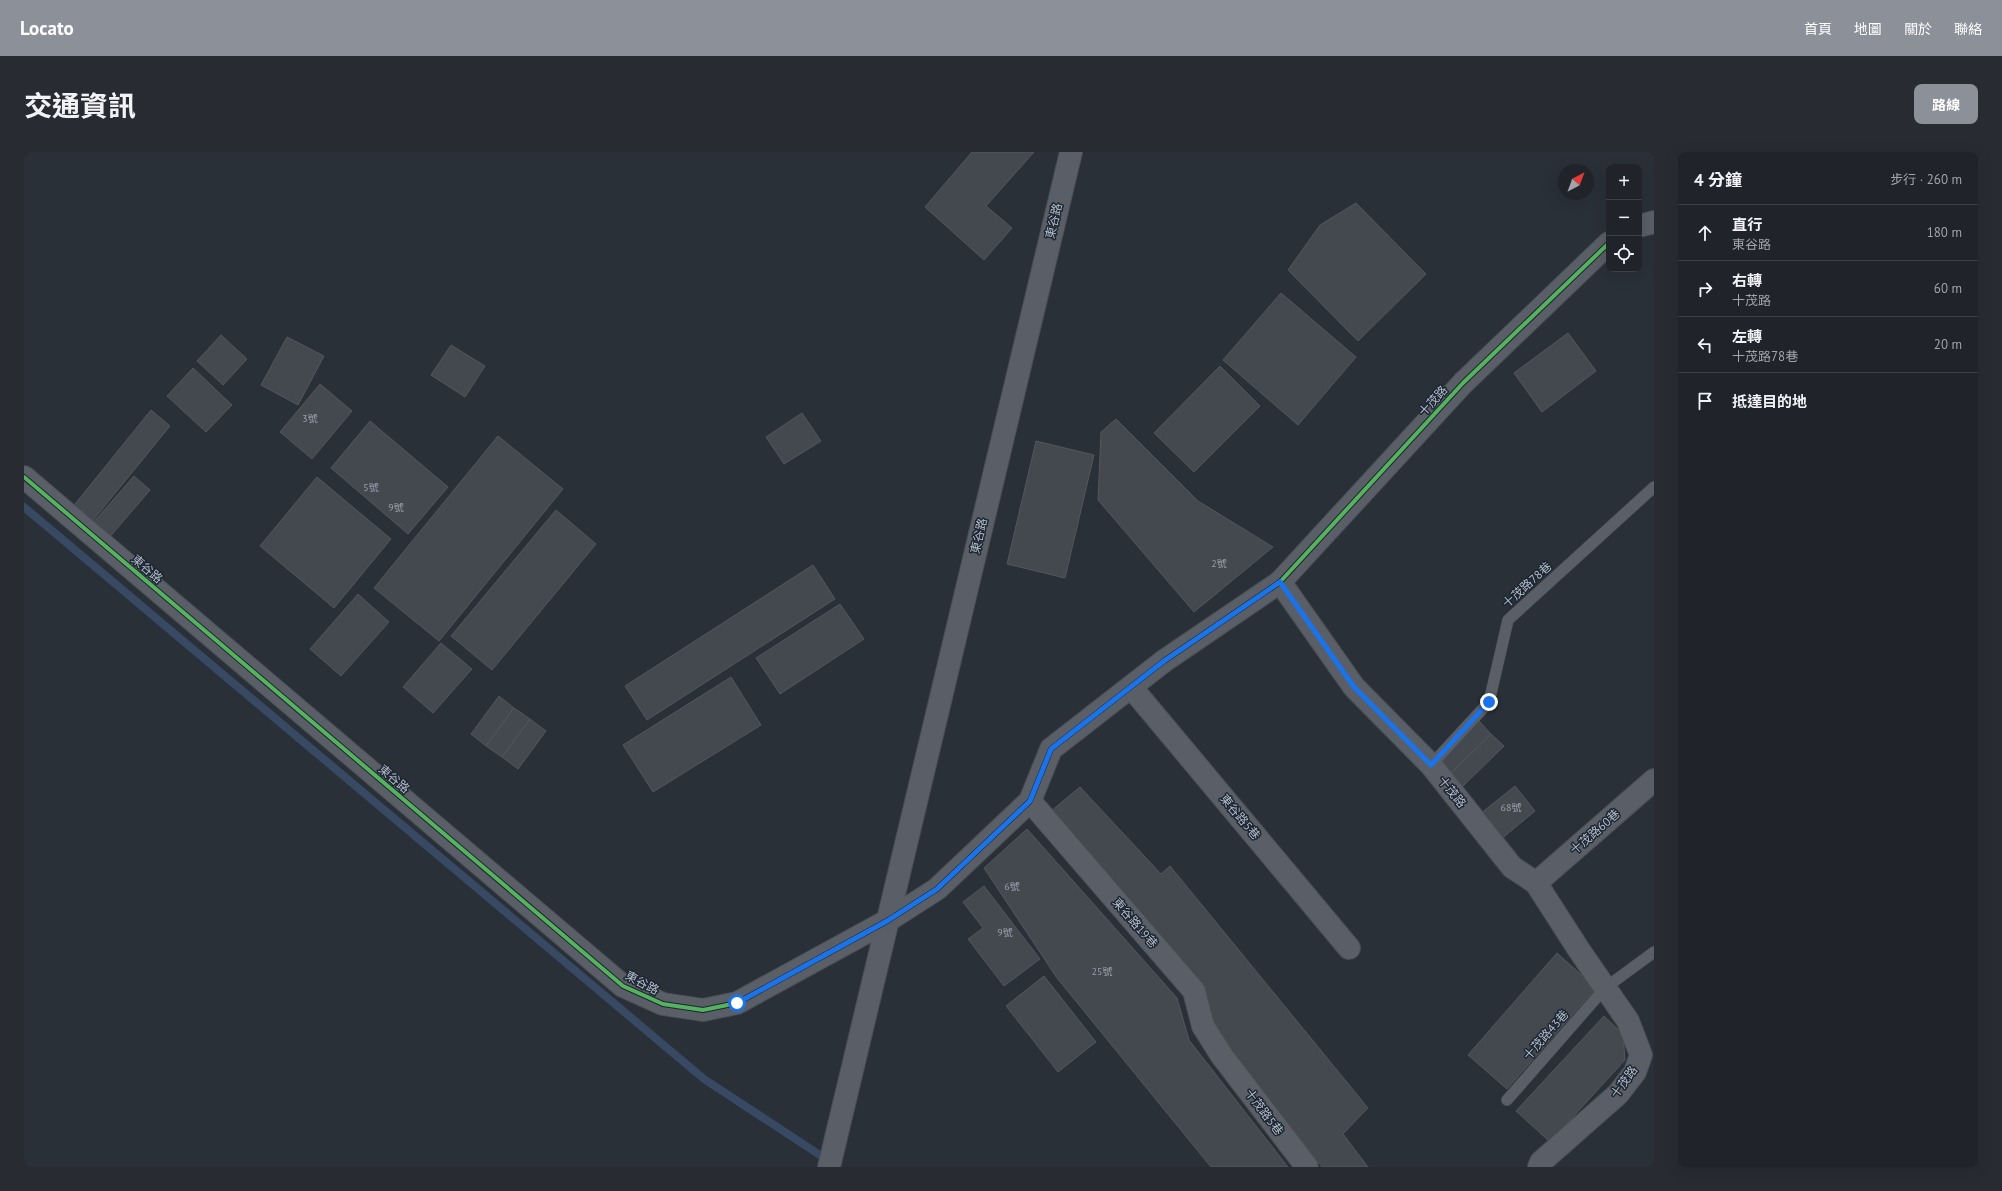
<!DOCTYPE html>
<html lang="zh-TW">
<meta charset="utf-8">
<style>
:root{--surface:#20242a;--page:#282c32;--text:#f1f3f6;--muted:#a2a4a8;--line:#3d4147;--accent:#8c9099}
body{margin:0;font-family:"PT Sans","Noto Sans TC",sans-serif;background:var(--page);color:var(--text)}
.controls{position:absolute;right:12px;top:12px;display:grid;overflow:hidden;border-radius:8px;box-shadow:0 4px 16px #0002}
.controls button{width:36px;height:36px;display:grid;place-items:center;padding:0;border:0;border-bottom:1px solid var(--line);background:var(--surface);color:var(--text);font:20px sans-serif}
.compass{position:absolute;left:1534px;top:12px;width:36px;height:36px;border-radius:50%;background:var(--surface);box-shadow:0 4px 16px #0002;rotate:41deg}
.stop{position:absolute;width:12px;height:12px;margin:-9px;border:3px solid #1a73e8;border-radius:50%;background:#fff}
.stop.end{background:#1a73e8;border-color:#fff;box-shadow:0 1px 4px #0008}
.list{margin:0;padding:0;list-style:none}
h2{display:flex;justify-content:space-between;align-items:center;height:52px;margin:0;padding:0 16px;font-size:17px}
h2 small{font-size:13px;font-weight:400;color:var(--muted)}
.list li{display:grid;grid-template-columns:26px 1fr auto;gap:12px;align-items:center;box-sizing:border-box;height:56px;padding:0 16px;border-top:1px solid var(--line)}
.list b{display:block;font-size:15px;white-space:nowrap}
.list p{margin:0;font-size:13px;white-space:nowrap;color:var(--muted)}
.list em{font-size:13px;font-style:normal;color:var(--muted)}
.icon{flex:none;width:22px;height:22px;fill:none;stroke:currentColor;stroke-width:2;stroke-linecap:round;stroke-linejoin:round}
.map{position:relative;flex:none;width:1630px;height:1015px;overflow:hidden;border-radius:8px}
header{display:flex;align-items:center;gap:24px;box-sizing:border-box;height:56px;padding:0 20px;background:var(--accent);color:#fff}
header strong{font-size:19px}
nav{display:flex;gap:22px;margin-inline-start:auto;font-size:14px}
.intro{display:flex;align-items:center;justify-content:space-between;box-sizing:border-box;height:96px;padding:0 24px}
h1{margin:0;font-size:28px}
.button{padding:10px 18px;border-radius:8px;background:var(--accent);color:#fff;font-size:14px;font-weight:700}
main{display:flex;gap:24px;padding:0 24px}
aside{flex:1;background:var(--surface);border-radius:8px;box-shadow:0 4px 16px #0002}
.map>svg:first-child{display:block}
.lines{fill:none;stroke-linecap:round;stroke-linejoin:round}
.stream{stroke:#384963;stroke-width:8}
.building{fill:#444950;stroke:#52575f}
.service-casing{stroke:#484c53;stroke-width:12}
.minor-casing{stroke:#484c53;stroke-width:24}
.service{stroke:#5a5e66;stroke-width:11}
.minor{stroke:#5a5e66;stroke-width:22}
.cycleway-casing{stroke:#1d2633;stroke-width:6}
.cycleway{stroke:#56b35d;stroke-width:4}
.route{stroke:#1a73e8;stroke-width:5}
.labels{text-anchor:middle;stroke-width:3;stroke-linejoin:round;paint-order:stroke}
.number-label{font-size:10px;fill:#989fab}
.street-label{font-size:12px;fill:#b4bcc9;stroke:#1d2633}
</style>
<header>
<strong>Locato</strong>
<nav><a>首頁</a><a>地圖</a><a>關於</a><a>聯絡</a></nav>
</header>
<div class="intro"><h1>交通資訊</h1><a class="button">路線</a></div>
<main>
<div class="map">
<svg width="1630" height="1015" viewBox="0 0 1630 1015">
<rect width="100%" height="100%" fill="#2a3038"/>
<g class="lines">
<polyline class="stream" points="0,355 680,927 805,1009"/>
</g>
<g class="building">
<polygon points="948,0 1010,0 962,54 988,76 960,108 901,55"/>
<polygon points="1332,51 1402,122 1334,189 1264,118 1296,73"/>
<polygon points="1257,141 1332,205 1274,273 1199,208"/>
<polygon points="1544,181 1572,219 1518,260 1490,221"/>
<polygon points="197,183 223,207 199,233 173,209"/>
<polygon points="263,185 300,204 274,253 237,233"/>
<polygon points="427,193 461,214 441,245 407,223"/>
<polygon points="1196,214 1236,254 1170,320 1130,281"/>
<polygon points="169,216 208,253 182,280 143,244"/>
<polygon points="296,232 328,259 288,307 256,280"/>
<polygon points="127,258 146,274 66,372 47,357"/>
<polygon points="778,261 797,289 760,312 742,285"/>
<polygon points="1092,267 1174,349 1249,395 1170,460 1074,348 1077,280"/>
<polygon points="346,269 424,335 384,382 307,316"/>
<polygon points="474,284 539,337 415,489 350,436"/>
<polygon points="1012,289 1070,303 1041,426 983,412"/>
<polygon points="110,324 126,338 84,387 67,373"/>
<polygon points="293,325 367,387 310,456 236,394"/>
<polygon points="532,358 572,392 468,518 427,484"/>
<polygon points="789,413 811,447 623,568 601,534"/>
<polygon points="334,442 365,470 317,524 286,497"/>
<polygon points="816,452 840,487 756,542 732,506"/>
<polygon points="417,491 448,517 409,561 379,535"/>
<polygon points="707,525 737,573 629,640 599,593"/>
<polygon points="475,544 490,556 462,594 447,582"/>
<polygon points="490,556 506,567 478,605 462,594"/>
<polygon points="506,567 522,579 494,617 478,605"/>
<polygon points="1454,568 1467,582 1427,621 1414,607"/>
<polygon points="1467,582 1480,594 1439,634 1427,621"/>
<polygon points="1491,634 1511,659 1476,688 1456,662"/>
<polygon points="1056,635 1137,722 1146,714 1344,956 1319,982 1344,1015 1298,1015 1193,880 1180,836 1026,660"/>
<polygon points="1003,677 1153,846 1165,888 1264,1015 1187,1015 1033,826 960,716"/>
<polygon points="960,734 1016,807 980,834 944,787 959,776 939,750"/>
<polygon points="1533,801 1572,836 1483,937 1444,903"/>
<polygon points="1020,824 1072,890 1034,920 982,854"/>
<polygon points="1580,864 1599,882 1601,908 1526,990 1492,959"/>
</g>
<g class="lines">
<g class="service-casing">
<g id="service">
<polyline points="1407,613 1465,550 1484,468 1630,335"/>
<polyline points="1483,948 1581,836 1630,800"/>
</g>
</g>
<g class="minor-casing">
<g id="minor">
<polyline points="1615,74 1630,70"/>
<polyline points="0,325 599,834 639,852 679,858 713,851 863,769 913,737 1006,649 1027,597 1140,509 1256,430 1439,231 1585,91"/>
<polyline points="1256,430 1330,535 1407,613 1488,715 1512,731 1555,798 1604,869 1617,903 1611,920 1594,942 1517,1010 1515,1015"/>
<polyline points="1107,535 1325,796"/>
<polyline points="1006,649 1170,839 1179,874 1198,904 1283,1015"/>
<polyline points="1512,731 1630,628"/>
<polyline points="805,1015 1047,0"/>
</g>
</g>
<use href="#service" class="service"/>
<use href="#minor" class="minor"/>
<g class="cycleway-casing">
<polyline id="cycleway" points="0,325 599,834 639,852 679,858 713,851 863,769 913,737 1006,649 1027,597 1140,509 1256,430 1439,231 1585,91"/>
</g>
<use href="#cycleway" class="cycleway"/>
</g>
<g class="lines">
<polyline class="route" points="713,851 863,769 913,737 1006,649 1027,597 1140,509 1256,430 1330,535 1407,613 1465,550"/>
</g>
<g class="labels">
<g class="number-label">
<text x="286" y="270">3號</text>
<text x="347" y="339">5號</text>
<text x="372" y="359">9號</text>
<text x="1195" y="415">2號</text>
<text x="1487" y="659">68號</text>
<text x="988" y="738">6號</text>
<text x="981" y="784">9號</text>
<text x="1078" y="823">25號</text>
</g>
<g class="street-label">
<text transform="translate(1030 69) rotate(-77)" y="4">東谷路</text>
<text transform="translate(1409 249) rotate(-48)" y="4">十茂路</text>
<text transform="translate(955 384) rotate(-77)" y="4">東谷路</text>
<text transform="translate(123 417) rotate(40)" y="4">東谷路</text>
<text transform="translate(1503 433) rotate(-42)" y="4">十茂路78巷</text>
<text transform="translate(370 627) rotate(40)" y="4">東谷路</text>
<text transform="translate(1428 640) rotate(51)" y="4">十茂路</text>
<text transform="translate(1216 665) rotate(50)" y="4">東谷路5巷</text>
<text transform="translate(1571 680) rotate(-41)" y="4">十茂路60巷</text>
<text transform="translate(1111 771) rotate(49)" y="4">東谷路19巷</text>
<text transform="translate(618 831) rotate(28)" y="4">東谷路</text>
<text transform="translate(1522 883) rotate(-49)" y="4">十茂路43巷</text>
<text transform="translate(1600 930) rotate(-54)" y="4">十茂路</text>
<text transform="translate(1240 960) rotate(53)" y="4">十茂路5巷</text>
</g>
</g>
</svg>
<div class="controls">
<button>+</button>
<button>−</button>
<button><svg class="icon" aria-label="locate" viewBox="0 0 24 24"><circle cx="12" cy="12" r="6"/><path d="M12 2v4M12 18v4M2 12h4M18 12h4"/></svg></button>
</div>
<svg class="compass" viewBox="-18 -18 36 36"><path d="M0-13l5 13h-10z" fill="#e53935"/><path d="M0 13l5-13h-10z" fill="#a2a4a8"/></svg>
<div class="stop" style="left:713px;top:851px"></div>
<div class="stop end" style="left:1465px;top:550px"></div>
</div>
<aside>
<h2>4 分鐘<small>步行 · 260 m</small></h2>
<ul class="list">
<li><svg class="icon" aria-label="ahead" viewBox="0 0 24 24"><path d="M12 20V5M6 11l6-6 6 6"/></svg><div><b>直行</b><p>東谷路</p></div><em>180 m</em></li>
<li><svg class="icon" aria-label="right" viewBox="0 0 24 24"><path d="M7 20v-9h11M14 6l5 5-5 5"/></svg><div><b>右轉</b><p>十茂路</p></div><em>60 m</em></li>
<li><svg class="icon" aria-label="left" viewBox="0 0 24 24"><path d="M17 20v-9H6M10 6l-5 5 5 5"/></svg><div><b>左轉</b><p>十茂路78巷</p></div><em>20 m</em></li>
<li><svg class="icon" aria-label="arrive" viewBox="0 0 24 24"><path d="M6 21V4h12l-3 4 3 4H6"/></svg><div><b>抵達目的地</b></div></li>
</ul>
</aside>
</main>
